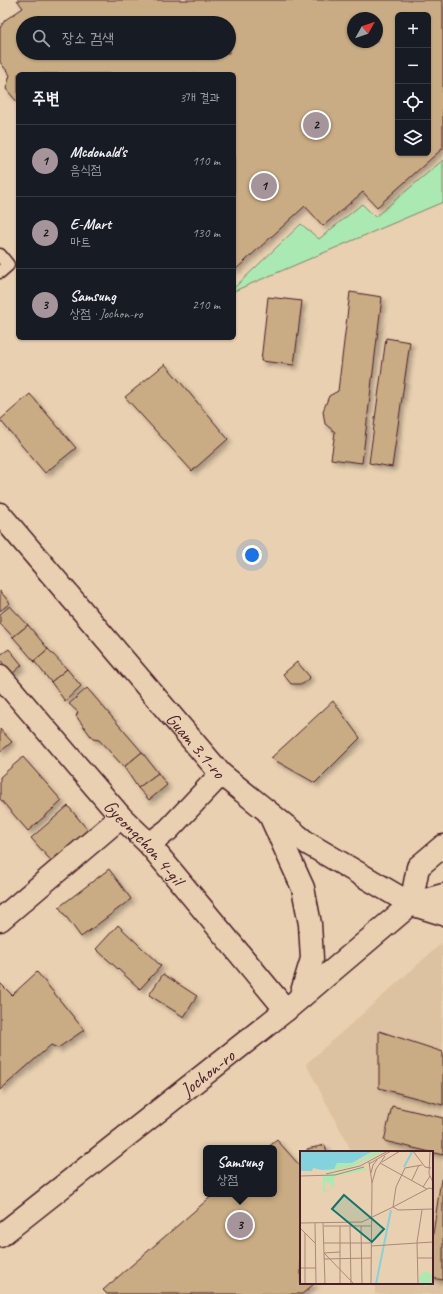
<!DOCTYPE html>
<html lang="ko">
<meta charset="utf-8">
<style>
:root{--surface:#171b24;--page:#242831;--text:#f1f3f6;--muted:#9ea1a6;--line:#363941;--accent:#a6949b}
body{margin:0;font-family:Caveat,"Poor Story",sans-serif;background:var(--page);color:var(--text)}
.controls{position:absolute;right:12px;top:12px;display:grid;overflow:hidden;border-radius:6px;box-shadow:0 1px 3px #0004}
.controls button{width:36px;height:36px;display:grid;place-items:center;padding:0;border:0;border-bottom:1px solid var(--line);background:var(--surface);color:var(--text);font:20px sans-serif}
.compass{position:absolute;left:347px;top:12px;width:36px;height:36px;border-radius:50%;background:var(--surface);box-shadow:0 1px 3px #0004;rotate:50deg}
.you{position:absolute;left:252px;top:555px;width:14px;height:14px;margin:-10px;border:3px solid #fff;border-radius:50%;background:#1a73e8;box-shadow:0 0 0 6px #1a73e833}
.badge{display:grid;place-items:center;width:26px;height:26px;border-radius:50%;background:var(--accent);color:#111;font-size:13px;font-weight:700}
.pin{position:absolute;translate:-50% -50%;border:2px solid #fff;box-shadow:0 1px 4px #0006}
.popup{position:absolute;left:203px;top:1145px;width:74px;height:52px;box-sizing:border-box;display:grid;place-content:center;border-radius:6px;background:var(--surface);filter:drop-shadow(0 1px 3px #0005);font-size:13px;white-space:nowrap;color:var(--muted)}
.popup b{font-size:15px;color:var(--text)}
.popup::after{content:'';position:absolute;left:50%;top:100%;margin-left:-8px;border:8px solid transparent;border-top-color:var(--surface)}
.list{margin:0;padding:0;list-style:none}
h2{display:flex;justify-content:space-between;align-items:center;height:52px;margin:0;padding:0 16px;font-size:17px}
h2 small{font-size:13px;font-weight:400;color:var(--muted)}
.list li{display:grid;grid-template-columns:26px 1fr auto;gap:12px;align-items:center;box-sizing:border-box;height:72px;padding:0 16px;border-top:1px solid var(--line)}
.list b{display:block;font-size:15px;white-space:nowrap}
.list p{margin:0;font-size:13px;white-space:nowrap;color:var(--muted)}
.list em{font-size:13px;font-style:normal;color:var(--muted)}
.icon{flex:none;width:22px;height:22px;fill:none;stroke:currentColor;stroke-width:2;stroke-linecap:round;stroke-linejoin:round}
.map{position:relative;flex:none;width:443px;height:1294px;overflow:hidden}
.search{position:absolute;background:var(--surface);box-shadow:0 1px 3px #0004;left:16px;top:16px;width:220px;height:44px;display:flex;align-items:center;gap:10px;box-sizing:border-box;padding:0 14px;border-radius:22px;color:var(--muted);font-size:15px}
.panel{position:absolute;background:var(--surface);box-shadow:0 1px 3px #0004;left:16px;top:72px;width:220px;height:268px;border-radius:6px}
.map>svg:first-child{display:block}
.built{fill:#dcc2a0}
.green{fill:#aaeab2;stroke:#7a846e}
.building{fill:#c9ac83;stroke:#4a1f2b;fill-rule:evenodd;filter:url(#shadow)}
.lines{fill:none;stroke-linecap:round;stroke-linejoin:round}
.lane-casing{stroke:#4a1f2b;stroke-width:15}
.street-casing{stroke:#4a1f2b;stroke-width:25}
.secondary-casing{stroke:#4a1f2b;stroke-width:25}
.primary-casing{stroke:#4a1f2b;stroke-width:25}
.lane{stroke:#e8d0b0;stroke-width:12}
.street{stroke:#e8d0b0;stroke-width:22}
.secondary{stroke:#e8d0b0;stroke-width:22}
.primary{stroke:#e8d0b0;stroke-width:22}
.labels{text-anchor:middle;stroke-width:3.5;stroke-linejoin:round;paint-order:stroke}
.street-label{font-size:19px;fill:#4a1f2b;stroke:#e8d0b0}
.inset-river{fill:none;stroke:#83d3de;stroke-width:2}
.inset-road{fill:none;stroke:#a9897b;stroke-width:1}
.view{fill:#0f766e;fill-opacity:0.15;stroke:#0f766e;stroke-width:2}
.inset-edge{fill:none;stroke:#4a1f2b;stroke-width:2}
</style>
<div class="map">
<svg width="443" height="1294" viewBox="0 0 443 1294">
<defs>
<filter id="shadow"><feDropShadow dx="3.5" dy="3.5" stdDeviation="2" flood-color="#0004"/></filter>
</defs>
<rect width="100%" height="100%" fill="#e8d0b0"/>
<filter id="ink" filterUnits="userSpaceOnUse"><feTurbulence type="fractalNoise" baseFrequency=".025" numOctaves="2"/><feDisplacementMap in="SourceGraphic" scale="8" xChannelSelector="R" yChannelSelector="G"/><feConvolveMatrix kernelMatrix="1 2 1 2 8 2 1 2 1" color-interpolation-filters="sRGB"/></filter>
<g filter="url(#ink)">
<polygon class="built" points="442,943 443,1294 375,1294 375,1283 432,1283 432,1152 352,1152 306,1064"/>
<polygon class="green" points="443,160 443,202 234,291 234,288 301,224 319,239 362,204 375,217"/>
<g class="building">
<path d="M 17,0 L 443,0 L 443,148 L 377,207 L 363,192 L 323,226 L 305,206 L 234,271 L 234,74 L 18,74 L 18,103 L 6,89 L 10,75 L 0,62 L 0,28 L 5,20 L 23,8 ZM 398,15 L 428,15 L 428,153 L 398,153 ZM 353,18 L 377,18 L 377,42 L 353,42 ZM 23,23 L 229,23 L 229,53 L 23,53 Z"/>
<polygon points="350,292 382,297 362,463 331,459 335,432 325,424 323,411 329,396 338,391"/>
<polygon points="268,297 302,301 294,365 261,361"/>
<polygon points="386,338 410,342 392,467 369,463"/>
<polygon points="165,364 228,439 192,471 125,397"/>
<polygon points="30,394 76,448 45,473 0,420"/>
<polygon points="0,591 10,603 0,611"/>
<polygon points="10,606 28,625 13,637 0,623 0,614"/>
<polygon points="28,625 48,649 34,661 13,637"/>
<polygon points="9,649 22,665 11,675 0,659 0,655"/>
<polygon points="48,649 67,669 51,682 34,661"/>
<polygon points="297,662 310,677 303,684 291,684 283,674"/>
<polygon points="67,669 81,686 65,701 51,682"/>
<polygon points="87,688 142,752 124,767 99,740 93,739 76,716 78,712 69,704"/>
<polygon points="333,701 360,738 315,783 271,758"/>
<polygon points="0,729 12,742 0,752"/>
<polygon points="142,752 158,773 138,788 124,767"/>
<polygon points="23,757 62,801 28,831 0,799 0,777"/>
<polygon points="158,773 167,785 149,800 138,788"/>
<polygon points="68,806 91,834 54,864 31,838"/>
<polygon points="109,869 131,899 81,937 59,907"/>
<polygon points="118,925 161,966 140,989 96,949"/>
<polygon points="37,972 84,1030 58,1048 51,1045 0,1090 0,983 12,995"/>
<polygon points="163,974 197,996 184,1017 149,995"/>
<polygon points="379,1031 443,1052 443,1105 379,1088"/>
<polygon points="392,1106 443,1118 443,1155 384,1141"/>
<polygon points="277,1140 301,1167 301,1283 315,1283 302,1294 107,1294 103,1290 214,1194 274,1194 274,1148 267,1148"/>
<polygon points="325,1145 327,1152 308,1152 307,1149"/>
<polygon points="441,1179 443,1179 443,1280 432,1278 432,1241"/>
</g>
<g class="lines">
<g class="lane-casing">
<polyline id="lane" points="0,255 8,265 0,272"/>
</g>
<g class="street-casing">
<g id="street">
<path id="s1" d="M 0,676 L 121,817 L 149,844 L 286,1010"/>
<polyline points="149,844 168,830 221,774"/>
<polyline points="0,920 121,817"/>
</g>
</g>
<g class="secondary-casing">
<g id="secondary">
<polyline points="269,813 303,888 310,924 312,959 300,998"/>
<polyline points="411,904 418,867 443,846"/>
<path id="s2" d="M 0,1236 L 286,1010 L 411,904 L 443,895"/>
</g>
</g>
<g class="primary-casing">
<g id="primary">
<path id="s3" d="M 0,514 L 221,774 L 307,843 L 411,904 L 443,914"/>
</g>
</g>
<use href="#lane" class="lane"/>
<use href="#street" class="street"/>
<use href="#secondary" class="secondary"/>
<use href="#primary" class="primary"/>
</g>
</g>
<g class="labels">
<g class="street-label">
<text dy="7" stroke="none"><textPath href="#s3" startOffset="303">Guam 3.1-ro</textPath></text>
<text dy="7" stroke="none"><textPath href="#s1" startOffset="220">Gyeongchon 4-gil</textPath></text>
<text dy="7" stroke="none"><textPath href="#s2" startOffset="264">Jochon-ro</textPath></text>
</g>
</g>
<g transform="translate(300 1151)">
<rect width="133" height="133" fill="#e8d0b0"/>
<path d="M 0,0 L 73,0 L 46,14 L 61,9 L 74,0 L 83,1 L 51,16 L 23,21 L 28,19 L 13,17 L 12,20 L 0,20 ZM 64,17 L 67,19 L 35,25 L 33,38 L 30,32 L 25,32 L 25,40 L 31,39 L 23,42 L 23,25 ZM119 128a7 7 0 1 1 14 0a7 7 0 1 1-14 0Z" fill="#aaeab2"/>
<path d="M 0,0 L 73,0 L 52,12 L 37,12 L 34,18 L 22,19 L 13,17 L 12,20 L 0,20 Z" fill="#83d3de"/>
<path class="inset-river" d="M 104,16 L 112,1M 76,133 L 91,59"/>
<path class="inset-road" d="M 113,0 L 125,16 L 131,17M 130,1 L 129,23 L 133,31M 69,11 L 72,32 L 71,133M 82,11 L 100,0M 80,12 L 127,38M 69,13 L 91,0M 122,14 L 105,17 L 96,36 L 93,56 L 129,37 L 133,38M 71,22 L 73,14 L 77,9M 26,23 L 60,15 L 88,0M 0,25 L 35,24 L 64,16M 112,29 L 119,14M 72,32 L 76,18 L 85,5M 123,36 L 130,25M 0,72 L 62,71 L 93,56 L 98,59 L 133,58M 15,72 L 16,133M 23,72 L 25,133M 24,75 L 71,75M 50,75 L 51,133M 61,75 L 62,133M 0,77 L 15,92M 5,82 L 5,133M 24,92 L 71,92M 71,95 L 133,91M 40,101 L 24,102 L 54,133M 117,107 L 133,107M 24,108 L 71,107M 0,117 L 16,117M 40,133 L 40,75M 118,133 L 117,91 L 122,59"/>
<path class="view" d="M 44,44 L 84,78 L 72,91 L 32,58 Z"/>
<rect width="133" height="133" class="inset-edge"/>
</g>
</svg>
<div class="controls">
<button>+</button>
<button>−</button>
<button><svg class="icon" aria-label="locate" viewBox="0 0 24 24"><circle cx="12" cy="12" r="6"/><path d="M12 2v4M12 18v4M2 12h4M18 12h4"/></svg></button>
<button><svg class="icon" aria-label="layers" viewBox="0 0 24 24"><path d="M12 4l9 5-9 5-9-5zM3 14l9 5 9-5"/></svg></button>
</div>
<svg class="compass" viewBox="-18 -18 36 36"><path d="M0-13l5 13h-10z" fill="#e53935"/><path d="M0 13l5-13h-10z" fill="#9ea1a6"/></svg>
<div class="you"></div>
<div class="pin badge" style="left:264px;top:186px">1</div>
<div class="pin badge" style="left:316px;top:125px">2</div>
<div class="pin badge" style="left:240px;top:1225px">3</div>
<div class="popup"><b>Samsung</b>상점</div>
<div class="search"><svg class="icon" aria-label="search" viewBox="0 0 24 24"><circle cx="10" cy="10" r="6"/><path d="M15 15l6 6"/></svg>장소 검색</div>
<section class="panel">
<h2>주변<small>3개 결과</small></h2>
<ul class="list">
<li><span class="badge">1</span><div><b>Mcdonald's</b><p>음식점</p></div><em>110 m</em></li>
<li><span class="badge">2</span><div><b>E-Mart</b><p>마트</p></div><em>130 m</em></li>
<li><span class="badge">3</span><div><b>Samsung</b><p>상점 · Jochon-ro</p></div><em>210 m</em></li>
</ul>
</section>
</div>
